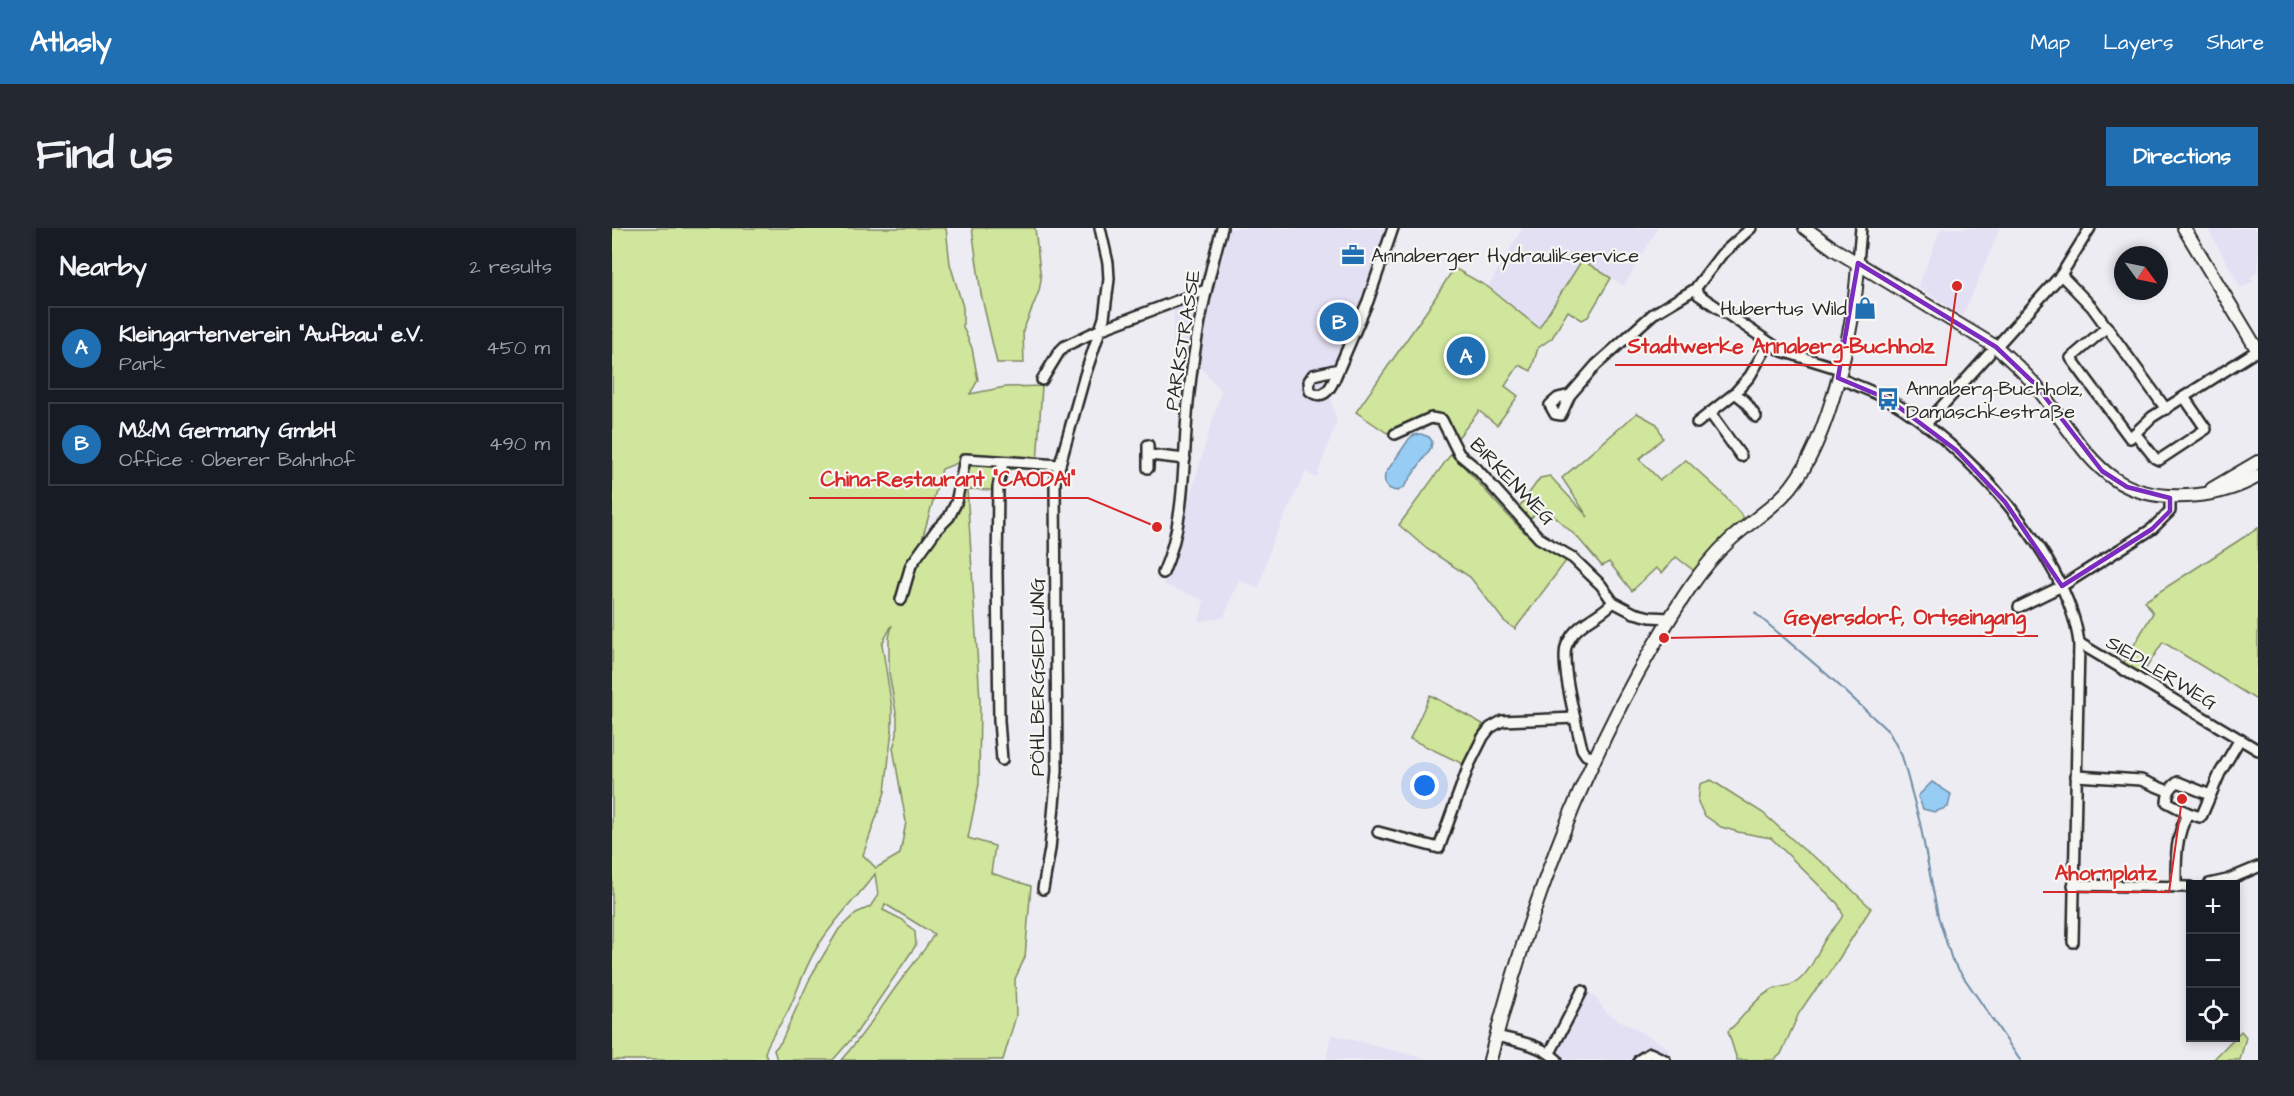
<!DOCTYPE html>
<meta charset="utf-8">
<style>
:root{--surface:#171b24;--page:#242831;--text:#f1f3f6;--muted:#9ea1a6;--line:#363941;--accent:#1f6fb2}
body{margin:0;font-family:"Architects Daughter",sans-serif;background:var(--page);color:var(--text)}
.controls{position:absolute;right:18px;bottom:18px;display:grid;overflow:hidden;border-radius:0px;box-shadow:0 3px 9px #0003}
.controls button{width:54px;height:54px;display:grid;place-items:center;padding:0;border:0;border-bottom:2px solid var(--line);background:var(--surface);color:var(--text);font:30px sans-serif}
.compass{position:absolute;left:1502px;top:18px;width:54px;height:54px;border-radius:50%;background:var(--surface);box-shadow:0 3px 9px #0003;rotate:123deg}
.you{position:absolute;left:813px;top:558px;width:21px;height:21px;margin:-15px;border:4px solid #fff;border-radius:50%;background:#1a73e8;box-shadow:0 0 0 9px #1a73e833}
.badge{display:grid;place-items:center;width:39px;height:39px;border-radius:50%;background:var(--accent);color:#fff;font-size:20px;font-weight:700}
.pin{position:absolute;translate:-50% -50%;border:3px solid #fff;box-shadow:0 2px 6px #0006}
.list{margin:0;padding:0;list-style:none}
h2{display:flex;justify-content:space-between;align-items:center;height:78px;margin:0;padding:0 24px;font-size:26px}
h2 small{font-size:20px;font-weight:400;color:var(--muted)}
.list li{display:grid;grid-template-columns:39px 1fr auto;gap:18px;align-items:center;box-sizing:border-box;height:84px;margin:0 12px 12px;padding:0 12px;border:2px solid var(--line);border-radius:0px}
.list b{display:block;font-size:22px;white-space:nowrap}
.list p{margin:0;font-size:20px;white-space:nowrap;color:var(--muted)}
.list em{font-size:20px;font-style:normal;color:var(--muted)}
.icon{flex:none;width:33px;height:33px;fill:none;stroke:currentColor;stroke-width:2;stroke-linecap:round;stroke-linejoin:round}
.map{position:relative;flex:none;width:1646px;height:832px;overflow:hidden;border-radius:0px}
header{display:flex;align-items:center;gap:36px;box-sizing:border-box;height:84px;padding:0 30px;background:var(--accent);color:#fff}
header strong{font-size:28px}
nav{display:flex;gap:33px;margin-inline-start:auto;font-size:21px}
.intro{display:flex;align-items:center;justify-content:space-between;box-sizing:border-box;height:144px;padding:0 36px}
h1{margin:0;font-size:42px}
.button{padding:15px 27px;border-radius:0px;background:var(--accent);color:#fff;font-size:21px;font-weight:700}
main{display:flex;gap:36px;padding:0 36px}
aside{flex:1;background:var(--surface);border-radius:0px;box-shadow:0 3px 9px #0003}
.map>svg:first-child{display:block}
.built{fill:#e4e0f4}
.green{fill:#cfe69c;stroke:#7d8864;stroke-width:1.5;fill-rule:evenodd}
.water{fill:#97ccf5;stroke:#6c8ca4;stroke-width:1.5}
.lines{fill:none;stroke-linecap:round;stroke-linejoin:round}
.stream{stroke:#6c8ca4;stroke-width:2}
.minor-casing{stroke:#2b2b2b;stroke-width:14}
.major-casing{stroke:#2b2b2b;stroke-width:16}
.minor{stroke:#f6f6f2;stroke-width:9}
.major{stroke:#f6f6f2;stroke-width:12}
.marked{fill:none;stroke:#7b2cbf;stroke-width:4.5;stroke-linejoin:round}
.labels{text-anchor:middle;stroke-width:4.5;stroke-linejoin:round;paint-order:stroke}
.poi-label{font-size:20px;fill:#2b2b2b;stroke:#f6f6f2;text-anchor:start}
.street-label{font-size:20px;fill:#2b2b2b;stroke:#f6f6f2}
.leader{fill:none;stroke:#d62828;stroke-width:2}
.callout-dot{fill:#d62828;stroke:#f6f6f2;stroke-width:2}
.callout-label{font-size:21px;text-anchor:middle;font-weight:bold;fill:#d62828;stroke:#f6f6f2;stroke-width:4.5;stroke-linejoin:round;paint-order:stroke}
</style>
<header>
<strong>Atlasly</strong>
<nav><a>Map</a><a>Layers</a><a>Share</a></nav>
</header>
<div class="intro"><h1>Find us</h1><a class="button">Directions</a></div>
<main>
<aside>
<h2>Nearby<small>2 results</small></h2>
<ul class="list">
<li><span class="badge">A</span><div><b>Kleingartenverein &quot;Aufbau&quot; e.V.</b><p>Park</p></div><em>450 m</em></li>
<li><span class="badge">B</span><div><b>M&amp;M Germany GmbH</b><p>Office · Oberer Bahnhof</p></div><em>490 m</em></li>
</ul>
</aside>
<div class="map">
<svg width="1646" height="832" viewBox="0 0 1646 832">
<rect width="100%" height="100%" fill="#eeecf3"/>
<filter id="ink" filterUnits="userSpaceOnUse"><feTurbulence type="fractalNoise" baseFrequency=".0167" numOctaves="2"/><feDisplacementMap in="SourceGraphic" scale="12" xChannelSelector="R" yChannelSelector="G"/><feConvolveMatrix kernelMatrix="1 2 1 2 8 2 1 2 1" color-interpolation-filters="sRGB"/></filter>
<g filter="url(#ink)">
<g class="built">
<polygon points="618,0 777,0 736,114 715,156 725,193 704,250 694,244 659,317 647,361 627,352 612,389 587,394 592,372 552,357 609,163 585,136 602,56"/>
<polygon points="910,0 1046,0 1012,58 970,32 927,100 876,59"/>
<polygon points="1329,0 1388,0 1351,88 1306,59"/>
<polygon points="1595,0 1643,0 1646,4 1646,44 1639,49 1642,53 1629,60"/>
<polygon points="590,65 581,130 560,130 562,75"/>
<polygon points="975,763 984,770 995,785 1057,820 1054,832 939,832"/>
<polygon points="719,806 811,830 819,832 714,832"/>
</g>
<g class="green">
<path d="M 0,0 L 334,0 L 338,36 L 351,79 L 351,99 L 360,120 L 366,152 L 358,166 L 393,159 L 430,158 L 425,236 L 396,242 L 379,262 L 355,261 L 368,472 L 367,556 L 356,610 L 383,618 L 379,645 L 419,658 L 413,729 L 403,751 L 404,788 L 391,832 L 229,832 C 252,807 269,779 289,752 C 300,737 313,723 322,706 L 273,676 L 271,682 L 291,692 L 303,704 L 304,717 L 243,807 L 221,832 L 165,832 L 162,822 L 169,814 L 199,748 L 227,701 L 244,685 L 258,679 L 266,667 L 263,646 C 244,671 222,692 206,718 C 193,738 187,760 177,781 C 169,798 158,807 153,825 L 156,832 L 0,832 ZM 353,232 L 337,289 L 306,326 L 330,241 ZM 280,397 L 277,410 L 277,445 L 285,490 L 285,507 L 281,520 L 294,594 L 288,626 L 264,640 L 251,627 L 273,564 L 280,502 L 280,480 L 270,416 Z"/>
<polygon points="360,0 423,0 429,52 427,63 411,103 412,135 385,135 369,66"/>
<polygon points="970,32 999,50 976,89 970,92 956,83 940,110 926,120 919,143 907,137 893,158 906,168 885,197 867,183 844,212 836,196 818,188 775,205 744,184 816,81 842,40 876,59 927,100"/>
<polygon points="1025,185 1045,196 1051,210 1027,231 1048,252 1074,232 1109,264 1135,293 1085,345 1064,329 1050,345 1044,340 1020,363 997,334 990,338 966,310 931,278 917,292 907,279 928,250 938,248 976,289 950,250"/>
<path d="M 839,226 C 867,252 889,284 918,309 C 928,319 942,325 954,333 L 903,401 L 892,393 L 858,349 L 815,321 L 787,297 Z"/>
<polygon points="1646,300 1646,473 1551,414 1529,448 1510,437 1541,385 1533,373"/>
<polygon points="818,467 871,496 851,536 798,511"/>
<path d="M 1099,552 L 1151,585 L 1191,621 L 1215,638 L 1259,680 L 1216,748 L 1200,766 L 1187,785 L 1169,826 L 1162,832 L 1125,832 L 1116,803 C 1130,792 1140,773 1156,764 C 1164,758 1177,760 1186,753 C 1200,742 1205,724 1214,710 C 1219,702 1227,696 1231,687 L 1226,676 L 1159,610 L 1126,604 L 1109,599 L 1092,587 L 1086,574 L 1088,556 Z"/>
<polygon points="1629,803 1634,809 1628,832 1601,832"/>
</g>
<g class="water">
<path d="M 809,206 L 817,209 L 820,213 L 819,220 L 792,259 L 786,263 C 776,262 771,257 773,246 L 797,211 L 802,207 Z"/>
<polygon points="1320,554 1339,566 1336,579 1323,584 1311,581 1306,568"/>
</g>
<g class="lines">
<polyline class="stream" points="1143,385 1218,449 1277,504 1290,528 1308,595 1326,688 1340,732 1408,832"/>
<g class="minor-casing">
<g id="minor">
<polyline points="1246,35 1249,0"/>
<polyline points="1449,47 1480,79 1554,181"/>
<polyline points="1083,61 1087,67 1170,123 1228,141"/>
<polyline points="1495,99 1459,130 1518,210 1540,189 1646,122"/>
<polyline points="1384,119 1449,47 1478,0"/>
<path d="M 727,141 L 701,147 L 697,153 L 698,163 C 710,172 717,163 722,152 L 756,73 L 781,0"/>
<path d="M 1226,150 C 1243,157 1261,163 1277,172 C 1351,214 1456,327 1467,415 L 1461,714"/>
<polyline points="430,152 447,124 453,118 487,102 594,62"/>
<polyline points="1123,165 1133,173 1144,189"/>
<polyline points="958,167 946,170 938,177 943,186 949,187 958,167 984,137 1041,86 1083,61 1109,27 1139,0"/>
<polyline points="1098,185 1129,228"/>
<polyline points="1085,195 1123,165 1138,148 1157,115"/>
<polyline points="1313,197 1377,126"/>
<polyline points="1523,205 1543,230 1547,232 1594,201 1572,169"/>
<polyline points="783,206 819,190 830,192 847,226 865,241 927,310 961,330 989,357 1001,374 1022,385 1038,389 1058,390"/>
<polyline points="536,217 536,240"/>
<polyline points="538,227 573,231"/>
<path d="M 551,345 C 576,288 570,225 577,165 C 583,110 595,54 610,0"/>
<polyline points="289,372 299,337 325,301 337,289 344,275 353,231 448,237"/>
<polyline points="1407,379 1450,358 1540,301 1558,283 1558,270"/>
<polyline points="1467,415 1646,522"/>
<path d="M 982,530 L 974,527 L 970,521 C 965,498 949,440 954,419 C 955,415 959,409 961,406 C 972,392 990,387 1001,374"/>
<polyline points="390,532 387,493 385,344 386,259 391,234"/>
<polyline points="1464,548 1529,552 1556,563"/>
<path d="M 1576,585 L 1555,574 C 1556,565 1557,560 1566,554 L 1598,567"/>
<polyline points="766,604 827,620 857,537 871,509 878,500 890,493 963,490"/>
<polyline points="1597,656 1615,652 1646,639"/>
<polyline points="1461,657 1578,659"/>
<path d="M 1564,659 C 1564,632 1563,609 1576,585 L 1588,589 L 1590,587 L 1608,545 L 1628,511"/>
<polyline points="431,661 438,621 445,543 443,254 473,147 492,90 497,51 496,35 488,0"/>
<path d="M 884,808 C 905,813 930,817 945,832"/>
<polyline points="938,825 970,763"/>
<polyline points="1027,832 1038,825 1053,832"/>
</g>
</g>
<g class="major-casing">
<g id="major">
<path d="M 1193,0 L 1222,21 L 1384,119 C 1398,131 1411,143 1423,157 C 1474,219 1491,278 1586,267 C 1607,265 1627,259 1646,248"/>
<polyline points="1572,0 1646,123"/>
<polyline points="1600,261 1646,234"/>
<path d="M 878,832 C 915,687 967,544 1043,415 C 1064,380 1087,341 1117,313 C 1137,294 1162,280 1179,259 C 1218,210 1243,97 1246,35"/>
</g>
</g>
<use href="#minor" class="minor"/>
<use href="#major" class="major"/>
</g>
</g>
<path class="marked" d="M 1246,35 L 1384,119 L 1423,156 L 1490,243 L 1515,259 L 1558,270 L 1558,283 L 1540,301 L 1450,358 L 1393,274 L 1344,222 L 1276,171 L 1226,150 Z"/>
<defs>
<g id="office-bare" transform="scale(1.8)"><path d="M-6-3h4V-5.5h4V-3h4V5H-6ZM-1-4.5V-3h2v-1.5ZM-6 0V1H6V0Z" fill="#1f6fb2" stroke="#f6f6f2" stroke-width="2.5" paint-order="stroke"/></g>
<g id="shop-bare" transform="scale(1.8)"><path d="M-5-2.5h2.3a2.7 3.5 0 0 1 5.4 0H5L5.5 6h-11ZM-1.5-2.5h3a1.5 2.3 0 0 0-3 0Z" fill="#1f6fb2" stroke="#f6f6f2" stroke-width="2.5" paint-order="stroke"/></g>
<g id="bus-bare" transform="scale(1.8)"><path d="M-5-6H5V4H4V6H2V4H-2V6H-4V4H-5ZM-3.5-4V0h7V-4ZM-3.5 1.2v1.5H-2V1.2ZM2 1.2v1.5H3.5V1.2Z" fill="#1f6fb2" stroke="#f6f6f2" stroke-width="2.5" paint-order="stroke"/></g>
</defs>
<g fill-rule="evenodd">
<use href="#office-bare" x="741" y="27"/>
<use href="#shop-bare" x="1253" y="80"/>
<use href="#bus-bare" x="1276" y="171"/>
</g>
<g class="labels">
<g class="poi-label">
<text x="759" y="34">Annaberger Hydraulikservice</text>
<text x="1235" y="87" text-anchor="end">Hubertus Wild</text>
<text x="1294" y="167">Annaberg-Buchholz,<tspan x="1294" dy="23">Damaschkestraße</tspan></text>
</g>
<g class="street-label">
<text transform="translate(570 112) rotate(-81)" y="7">PARKSTRASSE</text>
<text transform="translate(901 253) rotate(46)" y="7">BIRKENWEG</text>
<text transform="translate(1550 444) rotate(31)" y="7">SIEDLERWEG</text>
<text transform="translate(425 449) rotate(-90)" y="7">PÖHLBERGSIEDLUNG</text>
</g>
</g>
<path class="leader" d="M1345 58L1334 137H1003M545 299L476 270H197M1052 410L1160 408H1426M1570 571L1557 664H1431"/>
<g class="callout-dot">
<circle cx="1345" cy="58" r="6"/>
<circle cx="545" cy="299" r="6"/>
<circle cx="1052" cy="410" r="6"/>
<circle cx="1570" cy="571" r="6"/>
</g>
<g class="callout-label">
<text x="1169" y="125">Stadtwerke Annaberg-Buchholz</text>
<text x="336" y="258">China-Restaurant "CAODAI"</text>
<text x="1293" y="396">Geyersdorf, Ortseingang</text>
<text x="1494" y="652">Ahornplatz</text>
</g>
</svg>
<div class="controls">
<button>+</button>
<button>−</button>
<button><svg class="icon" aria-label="locate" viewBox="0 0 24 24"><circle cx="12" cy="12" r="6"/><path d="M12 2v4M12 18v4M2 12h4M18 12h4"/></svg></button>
</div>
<svg class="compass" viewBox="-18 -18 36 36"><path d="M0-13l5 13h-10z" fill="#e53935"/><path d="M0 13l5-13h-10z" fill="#9ea1a6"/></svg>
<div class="you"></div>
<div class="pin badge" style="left:854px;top:128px">A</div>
<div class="pin badge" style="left:727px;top:94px">B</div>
</div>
</main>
